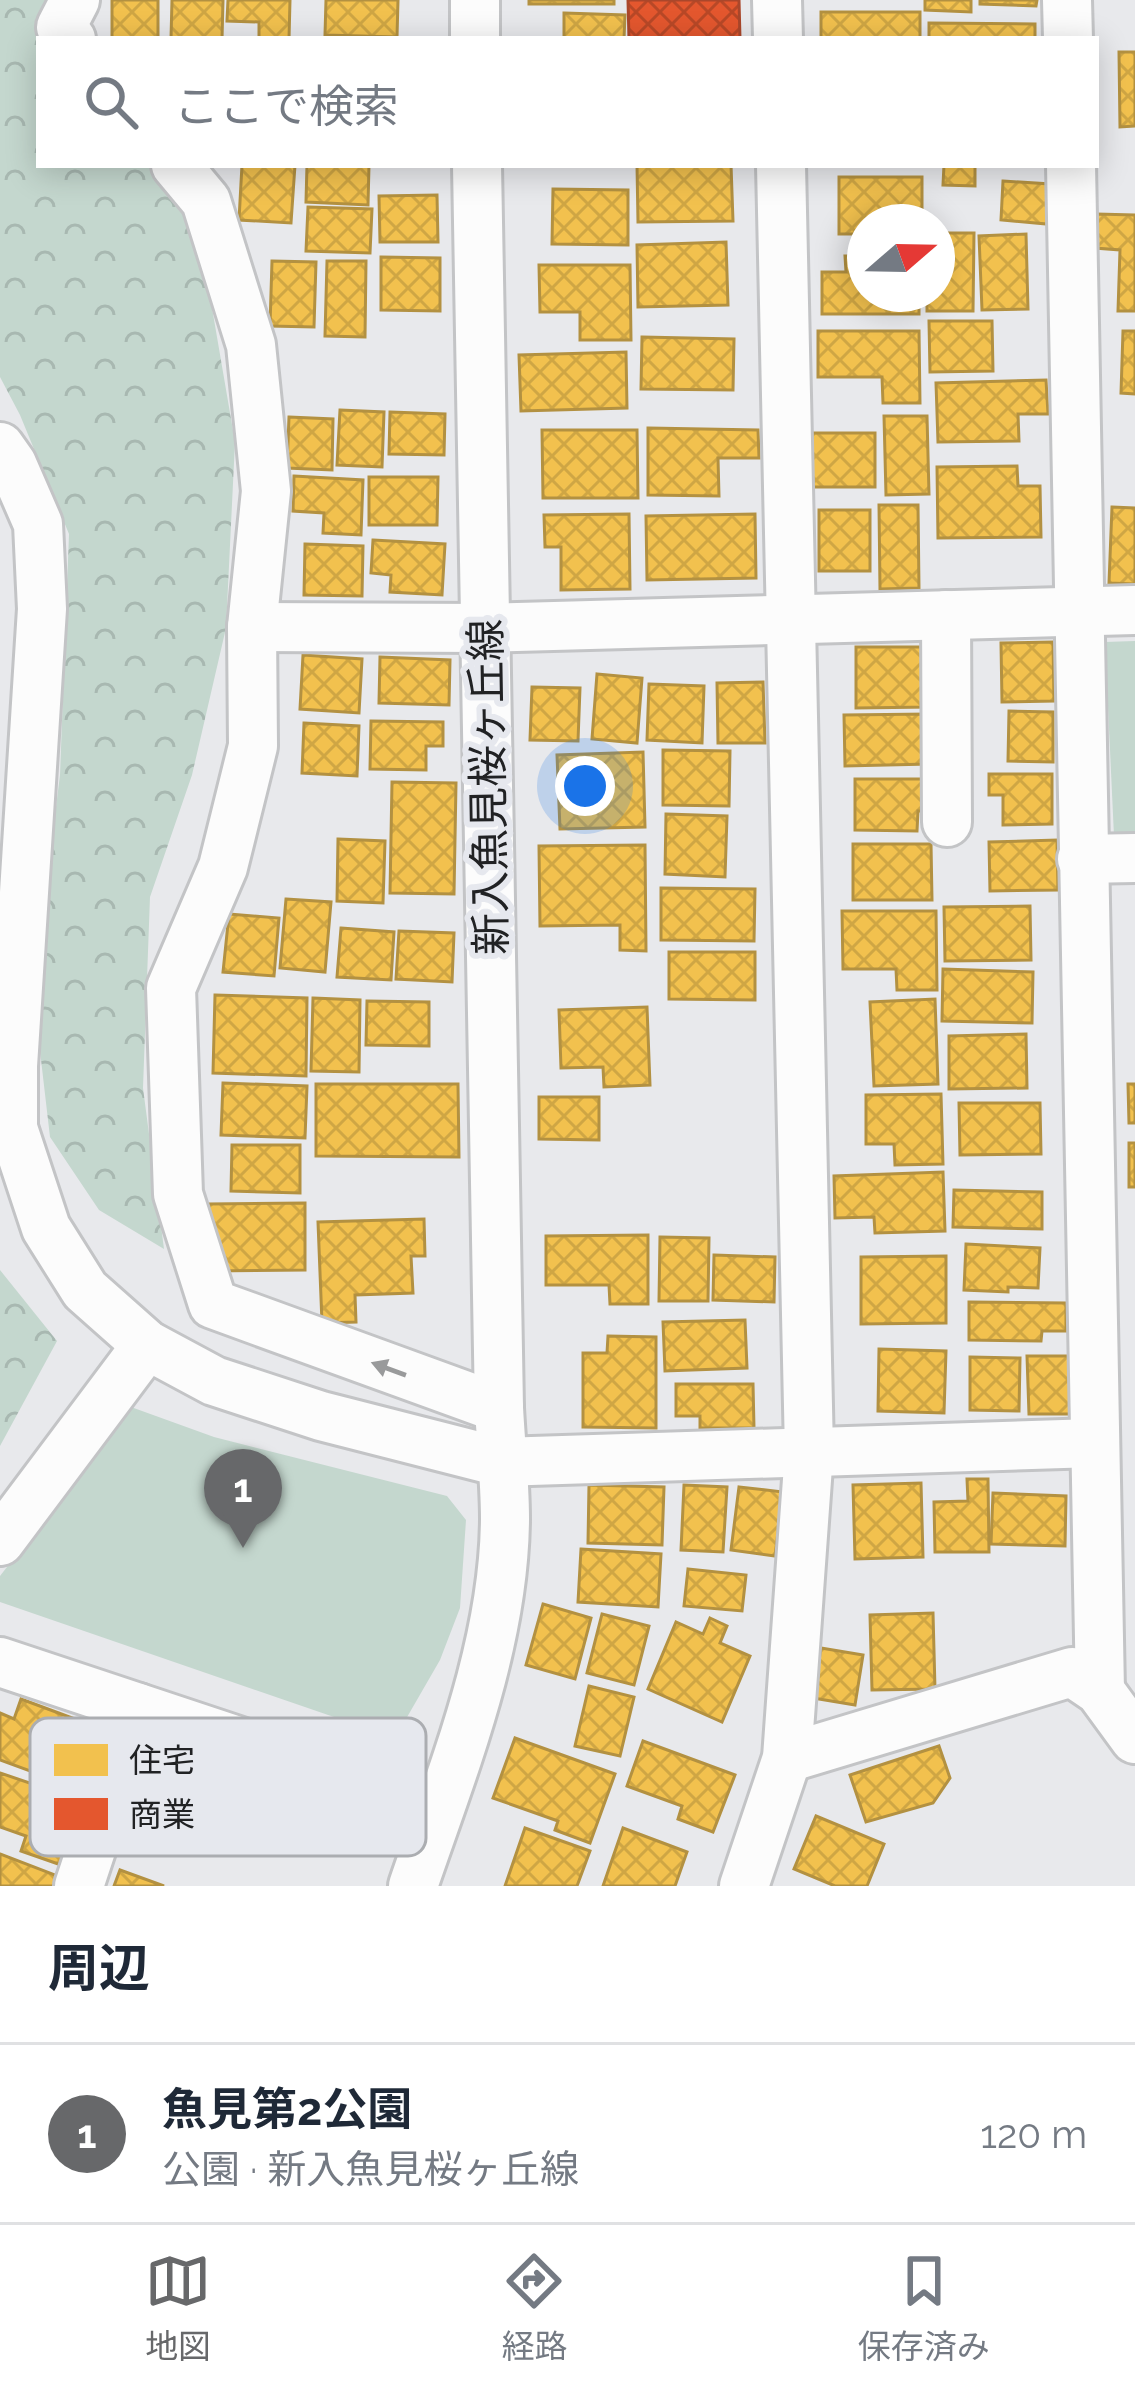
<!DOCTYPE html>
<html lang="ja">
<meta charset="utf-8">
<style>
:root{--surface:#fff;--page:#f6f6f7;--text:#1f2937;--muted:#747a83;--line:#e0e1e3;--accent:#67686a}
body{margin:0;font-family:Raleway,"Noto Sans JP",sans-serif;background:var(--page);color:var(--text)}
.compass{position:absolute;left:847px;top:204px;width:108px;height:108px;border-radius:50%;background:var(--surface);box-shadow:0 6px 30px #0003;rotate:70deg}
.you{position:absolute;left:585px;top:786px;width:42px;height:42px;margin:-30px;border:9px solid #fff;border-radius:50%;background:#1a73e8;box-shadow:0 0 0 18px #1a73e833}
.badge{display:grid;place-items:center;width:78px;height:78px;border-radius:50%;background:var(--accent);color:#fff;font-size:39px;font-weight:700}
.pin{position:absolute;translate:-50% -99px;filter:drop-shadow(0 3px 6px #0008)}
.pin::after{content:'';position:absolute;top:63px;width:42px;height:36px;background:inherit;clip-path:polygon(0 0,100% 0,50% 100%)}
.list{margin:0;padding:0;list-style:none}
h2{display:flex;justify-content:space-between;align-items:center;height:156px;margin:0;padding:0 48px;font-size:51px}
h2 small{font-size:39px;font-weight:400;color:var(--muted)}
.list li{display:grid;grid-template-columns:78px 1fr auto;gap:36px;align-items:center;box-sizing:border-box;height:180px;padding:0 48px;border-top:3px solid var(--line)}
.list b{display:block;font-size:45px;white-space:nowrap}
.list p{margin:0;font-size:39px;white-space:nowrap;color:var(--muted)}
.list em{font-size:39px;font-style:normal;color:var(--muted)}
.icon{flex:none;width:66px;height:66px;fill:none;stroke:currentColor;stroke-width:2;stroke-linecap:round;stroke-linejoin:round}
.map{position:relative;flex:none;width:1135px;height:1886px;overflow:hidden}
.search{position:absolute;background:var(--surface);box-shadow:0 6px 30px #0003;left:36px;right:36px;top:36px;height:132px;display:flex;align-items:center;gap:30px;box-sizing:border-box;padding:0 42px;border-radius:0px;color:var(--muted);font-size:45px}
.sheet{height:336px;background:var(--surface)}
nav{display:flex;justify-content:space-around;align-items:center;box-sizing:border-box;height:168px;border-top:3px solid var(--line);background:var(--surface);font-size:33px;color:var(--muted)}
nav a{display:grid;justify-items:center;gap:6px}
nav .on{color:var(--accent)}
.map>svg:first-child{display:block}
.forest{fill:url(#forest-crowns)}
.park{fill:#c4d7ce}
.homes{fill:url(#homes-cross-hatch);stroke:#b39141;stroke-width:3}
.shops{fill:url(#shops-cross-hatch);stroke:#aa472b;stroke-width:3}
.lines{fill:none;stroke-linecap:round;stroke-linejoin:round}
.minor-casing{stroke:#c3c4c6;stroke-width:54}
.minor{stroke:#fcfcfc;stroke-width:48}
.oneway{fill:#999a9b}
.labels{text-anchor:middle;stroke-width:12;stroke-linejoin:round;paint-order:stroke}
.street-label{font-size:42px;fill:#212224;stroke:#e6e8ee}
.key{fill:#e6e8ee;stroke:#abadb1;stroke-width:3}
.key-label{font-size:33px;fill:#212224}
</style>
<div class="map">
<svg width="1135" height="1886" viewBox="0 0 1135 1886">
<defs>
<pattern id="forest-crowns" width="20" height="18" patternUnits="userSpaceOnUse" patternTransform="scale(3)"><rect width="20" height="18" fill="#c4d7ce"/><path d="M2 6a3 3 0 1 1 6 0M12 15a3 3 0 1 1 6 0" fill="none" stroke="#a8b8b1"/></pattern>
<pattern id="homes-cross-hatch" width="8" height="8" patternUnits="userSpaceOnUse" patternTransform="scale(3)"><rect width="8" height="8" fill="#f2c14e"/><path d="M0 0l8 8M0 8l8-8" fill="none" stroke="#cfa644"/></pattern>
<pattern id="shops-cross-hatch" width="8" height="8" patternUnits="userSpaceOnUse" patternTransform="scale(3)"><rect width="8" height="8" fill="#e4572e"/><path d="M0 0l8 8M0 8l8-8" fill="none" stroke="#b84827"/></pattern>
</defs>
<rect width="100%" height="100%" fill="#e8e9ec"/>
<g class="forest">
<polygon points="0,0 64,0 63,39 39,39 39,165 151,165 199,232 235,442 226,628 192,775 150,897 143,1088 164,1249 99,1210 50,1137 33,991 60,775 69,534 20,415 0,377"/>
<polygon points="0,1270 57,1341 0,1446"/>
</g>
<g class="park">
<polygon points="1135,641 1135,835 1114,836 1105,642"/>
<polygon points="131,1407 214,1437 447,1496 466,1520 460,1608 440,1660 395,1738 0,1602 0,1576"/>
</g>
<g class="homes">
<rect x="112" y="0" width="46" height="39"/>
<polygon points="172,0 223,0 222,39 171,39"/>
<polygon points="228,0 290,0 289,39 259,39 259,22 227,21"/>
<polygon points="326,0 398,0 397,37 325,35"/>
<rect x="529" y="0" width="85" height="4"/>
<polygon points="925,0 971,0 971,12 925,10"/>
<polygon points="980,0 1037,0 1036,6 980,4"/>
<rect x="821" y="12" width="99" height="27"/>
<polygon points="564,13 625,15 624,39 564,39"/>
<polygon points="929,23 1035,24 1035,39 929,39"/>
<polygon points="1119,52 1135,52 1135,126 1120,127"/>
<polygon points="242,165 295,165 291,223 239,220"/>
<polygon points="307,165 369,165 368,205 306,202"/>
<polygon points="637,165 731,165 733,221 638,222"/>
<polygon points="944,165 975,165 975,186 943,185"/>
<polygon points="839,177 922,177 922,222 865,222 865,234 839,234"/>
<polygon points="1003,181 1050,184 1047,224 1001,220"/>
<polygon points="553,189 628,190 628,245 552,244"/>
<polygon points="437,195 438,242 380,242 379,196"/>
<polygon points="308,207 372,209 370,253 306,251"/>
<polygon points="1096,214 1135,215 1135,311 1118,311 1120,250 1095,248"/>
<polygon points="937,233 974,233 973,311 927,311 927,294 937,294"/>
<polygon points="1026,234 1028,309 982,310 979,236"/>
<polygon points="726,242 728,305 638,307 637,245"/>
<polygon points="845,256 865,256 865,294 919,294 919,314 822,314 822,272 846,272"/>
<polygon points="381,257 440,258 440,311 381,310"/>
<polygon points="272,261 316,262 314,327 270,326"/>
<polygon points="327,261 366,261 365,337 325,336"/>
<polygon points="539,265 630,265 631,340 580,340 580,312 540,312"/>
<polygon points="929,321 992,321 993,371 930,372"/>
<polygon points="818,331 919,331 920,403 883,403 882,377 818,377"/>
<polygon points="1123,331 1135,331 1135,394 1121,393"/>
<polygon points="642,337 734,339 733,390 641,389"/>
<polygon points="626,352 627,408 521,411 519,355"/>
<polygon points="1046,380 1048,414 1018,414 1019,441 938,442 936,383"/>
<polygon points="340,410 384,412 382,467 337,465"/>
<polygon points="390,412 445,414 444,455 389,454"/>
<polygon points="884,416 927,416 929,494 886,495"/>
<polygon points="289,417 333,419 332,470 287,468"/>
<polygon points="648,428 758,430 759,458 718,458 719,496 648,495"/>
<polygon points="542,430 637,430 638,498 543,498"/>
<rect x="812" y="433" width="63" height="54"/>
<polygon points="1017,466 1018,486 1040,486 1041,537 938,538 937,467"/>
<polygon points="294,476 363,480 361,535 323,533 324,513 293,511"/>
<polygon points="369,477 438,477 437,525 369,525"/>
<polygon points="879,505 918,505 919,588 880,589"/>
<polygon points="1112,507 1135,508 1135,584 1109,583"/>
<rect x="819" y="510" width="51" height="61"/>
<polygon points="629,514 630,589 561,590 561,547 545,547 544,515"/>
<polygon points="755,514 756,578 647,580 646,516"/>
<polygon points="373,540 445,544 442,595 390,592 391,575 371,573"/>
<polygon points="305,544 363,546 362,596 304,595"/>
<polygon points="1053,642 1054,701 1002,702 1001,643"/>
<polygon points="856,647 929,647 930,707 856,708"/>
<polygon points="303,655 362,659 359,713 300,709"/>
<polygon points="380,657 450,660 449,705 379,703"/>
<polygon points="597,674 642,678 637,743 592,739"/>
<polygon points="763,682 765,743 718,743 717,683"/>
<polygon points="649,684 704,686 702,743 647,740"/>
<polygon points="532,687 580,688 578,741 530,740"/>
<polygon points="1009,711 1053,712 1053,762 1008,761"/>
<polygon points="928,714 929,764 845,766 844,715"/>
<polygon points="371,721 443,722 443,746 426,746 426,770 370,769"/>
<polygon points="304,723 359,726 357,776 302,773"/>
<polygon points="663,750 730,751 729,806 663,805"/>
<polygon points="643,752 645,827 560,829 557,755"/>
<polygon points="989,774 1052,774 1052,824 1003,825 1003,795 989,795"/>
<polygon points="855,779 931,779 931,811 918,811 917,831 855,830"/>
<polygon points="392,782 456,783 454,894 390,893"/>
<polygon points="666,814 727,816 725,877 665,874"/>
<polygon points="338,839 385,841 383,903 337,901"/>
<polygon points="1057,840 1058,890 990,891 989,842"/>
<polygon points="853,844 931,844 932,900 853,900"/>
<polygon points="645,845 646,951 620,950 620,925 540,926 539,846"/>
<polygon points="661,888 755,889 754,941 661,940"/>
<polygon points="286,899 331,902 325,972 280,968"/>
<polygon points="1030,906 1031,960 945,961 944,907"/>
<polygon points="842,911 936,911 937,990 897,990 896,969 843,969"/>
<polygon points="229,914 279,918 274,976 223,972"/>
<polygon points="341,928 394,932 391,980 337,977"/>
<polygon points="399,931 454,933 452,982 396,979"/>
<polygon points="669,952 755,952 755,1000 669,999"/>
<polygon points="943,969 1033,972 1032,1023 942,1021"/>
<polygon points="215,995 307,998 306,1076 213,1073"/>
<polygon points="313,998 360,1000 359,1072 311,1071"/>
<polygon points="935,999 938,1084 874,1086 870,1002"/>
<polygon points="367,1001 429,1002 429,1046 366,1045"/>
<polygon points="647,1007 650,1085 604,1087 603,1067 561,1068 559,1010"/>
<polygon points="1026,1034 1027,1088 949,1089 949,1036"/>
<polygon points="223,1083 307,1086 305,1138 221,1135"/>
<polygon points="316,1084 458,1084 459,1157 316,1156"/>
<polygon points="1128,1084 1135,1084 1135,1123 1129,1123"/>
<polygon points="941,1094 943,1164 895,1165 894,1144 866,1144 866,1095"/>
<polygon points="539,1097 599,1097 599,1140 539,1139"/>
<polygon points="959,1103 1040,1103 1041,1154 960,1155"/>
<rect x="1129" y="1143" width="6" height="44"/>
<polygon points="232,1145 300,1145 300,1193 231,1191"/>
<polygon points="943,1172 945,1231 875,1233 874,1217 835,1218 834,1176"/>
<polygon points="954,1190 1042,1192 1042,1229 953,1227"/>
<polygon points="305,1203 305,1270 209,1271 208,1204"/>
<polygon points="424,1219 425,1256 411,1256 413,1293 355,1295 356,1322 322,1323 318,1222"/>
<polygon points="648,1235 648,1304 610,1304 609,1285 546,1285 546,1236"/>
<polygon points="660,1237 709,1238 708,1301 659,1301"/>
<polygon points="966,1244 1040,1248 1038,1288 1008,1287 1008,1292 964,1290"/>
<polygon points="714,1255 775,1257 774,1302 713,1300"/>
<polygon points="946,1256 946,1323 861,1324 861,1257"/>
<polygon points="969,1302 1066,1303 1066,1331 1042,1331 1041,1341 969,1340"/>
<polygon points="745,1320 747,1368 665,1371 663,1322"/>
<polygon points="608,1336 656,1337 656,1428 583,1427 583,1353 607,1353"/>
<polygon points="879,1349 946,1351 944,1413 878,1411"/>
<polygon points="1027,1356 1076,1356 1076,1414 1029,1414"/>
<polygon points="970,1357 1020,1358 1019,1411 970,1410"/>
<polygon points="676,1384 753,1384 754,1428 700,1428 700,1416 676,1416"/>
<polygon points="967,1479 988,1479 989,1552 935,1552 934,1502 968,1501"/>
<polygon points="921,1483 923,1557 855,1559 853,1485"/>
<polygon points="589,1485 664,1487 662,1545 588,1543"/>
<polygon points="684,1485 727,1487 723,1552 681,1550"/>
<polygon points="739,1487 783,1492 775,1556 731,1550"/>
<polygon points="993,1493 1066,1496 1065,1546 991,1544"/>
<polygon points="581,1549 661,1554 658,1607 578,1602"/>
<polygon points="688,1569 746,1575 742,1611 684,1606"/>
<polygon points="543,1604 591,1618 575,1679 526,1665"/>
<polygon points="933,1613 935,1689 872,1690 870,1615"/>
<polygon points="602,1614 649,1626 634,1685 587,1673"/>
<polygon points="710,1618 727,1626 720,1643 750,1656 722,1722 648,1689 676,1622 703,1634"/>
<polygon points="821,1648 863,1655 855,1705 813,1698"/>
<polygon points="589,1686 634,1697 620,1756 575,1746"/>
<polygon points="21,1699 107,1731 85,1791 0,1760 0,1713 14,1719"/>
<polygon points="515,1738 615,1774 590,1843 555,1830 558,1821 493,1798"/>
<polygon points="643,1741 735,1775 713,1832 678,1819 682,1806 627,1786"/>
<polygon points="939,1746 950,1778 933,1803 866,1822 850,1775"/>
<polygon points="0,1773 86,1802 64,1866 21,1851 26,1836 0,1827"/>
<polygon points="816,1816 884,1844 867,1886 835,1886 794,1869"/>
<polygon points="525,1828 590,1851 577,1886 505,1886"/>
<polygon points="623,1828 687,1852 675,1886 603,1886"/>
<polygon points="0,1854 63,1878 60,1886 0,1886"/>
<polygon points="120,1870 164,1886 114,1886"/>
</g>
<polygon class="shops" points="628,0 739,0 740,39 629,39"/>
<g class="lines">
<g class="minor-casing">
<g id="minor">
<polyline points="475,0 475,39"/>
<polyline points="777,0 778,39"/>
<polyline points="1067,0 1068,39"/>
<polyline points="71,39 61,27 75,0"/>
<polyline points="176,165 206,201 251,345 266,491 252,627 253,746 223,867 171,988 178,1194 213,1304 499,1408"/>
<polyline points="1071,165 1100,1691"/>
<polyline points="0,447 12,464 38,524 42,609 13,1066 13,1128 46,1228 85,1290 147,1345 214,1381 321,1416 501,1462 1095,1443"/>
<polyline points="946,615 947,822"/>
<polyline points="252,627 485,628 1135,610"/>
<polyline points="1082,859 1135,858"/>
<polyline points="0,1541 147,1345"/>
<polyline points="0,1662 439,1808"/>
<polyline points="787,1758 1072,1672 1100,1691 1135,1739"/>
<polyline points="79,1886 138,1708"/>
<path d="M 413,1886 C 453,1769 504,1645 505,1519 C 505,1483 501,1445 499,1408 L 477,165"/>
<polyline points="744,1886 787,1758 809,1452 781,165"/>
</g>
</g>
<use href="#minor" class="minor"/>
</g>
<defs><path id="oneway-solid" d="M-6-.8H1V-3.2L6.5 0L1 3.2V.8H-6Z" transform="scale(3)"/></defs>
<use class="oneway" href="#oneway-solid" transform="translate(389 1369) rotate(-160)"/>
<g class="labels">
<g class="street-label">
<text transform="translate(488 787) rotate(-91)" y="15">新入魚見桜ヶ丘線</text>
</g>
</g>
<rect x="30" y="1718" width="396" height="138" rx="18" class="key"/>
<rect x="54" y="1744" width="54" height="32" fill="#f2c14e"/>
<rect x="54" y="1798" width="54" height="32" fill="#e4572e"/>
<g class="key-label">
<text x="129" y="1772">住宅</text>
<text x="129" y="1826">商業</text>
</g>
</svg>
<svg class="compass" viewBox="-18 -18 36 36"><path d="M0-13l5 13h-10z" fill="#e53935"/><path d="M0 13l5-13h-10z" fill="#747a83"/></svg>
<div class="you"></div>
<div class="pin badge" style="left:243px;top:1548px">1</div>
<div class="search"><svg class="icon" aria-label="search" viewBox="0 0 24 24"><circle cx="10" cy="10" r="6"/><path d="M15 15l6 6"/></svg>ここで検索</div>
</div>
<section class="sheet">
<h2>周辺<small></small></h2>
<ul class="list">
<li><span class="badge">1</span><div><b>魚見第2公園</b><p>公園 · 新入魚見桜ヶ丘線</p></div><em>120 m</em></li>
</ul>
</section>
<nav>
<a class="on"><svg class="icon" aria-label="map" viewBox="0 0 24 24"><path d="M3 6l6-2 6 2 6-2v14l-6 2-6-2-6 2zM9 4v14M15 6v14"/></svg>地図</a>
<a><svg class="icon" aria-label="directions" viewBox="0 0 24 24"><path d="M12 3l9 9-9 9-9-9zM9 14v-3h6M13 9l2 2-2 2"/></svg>経路</a>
<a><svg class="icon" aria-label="saved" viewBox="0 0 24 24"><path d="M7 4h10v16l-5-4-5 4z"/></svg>保存済み</a>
</nav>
